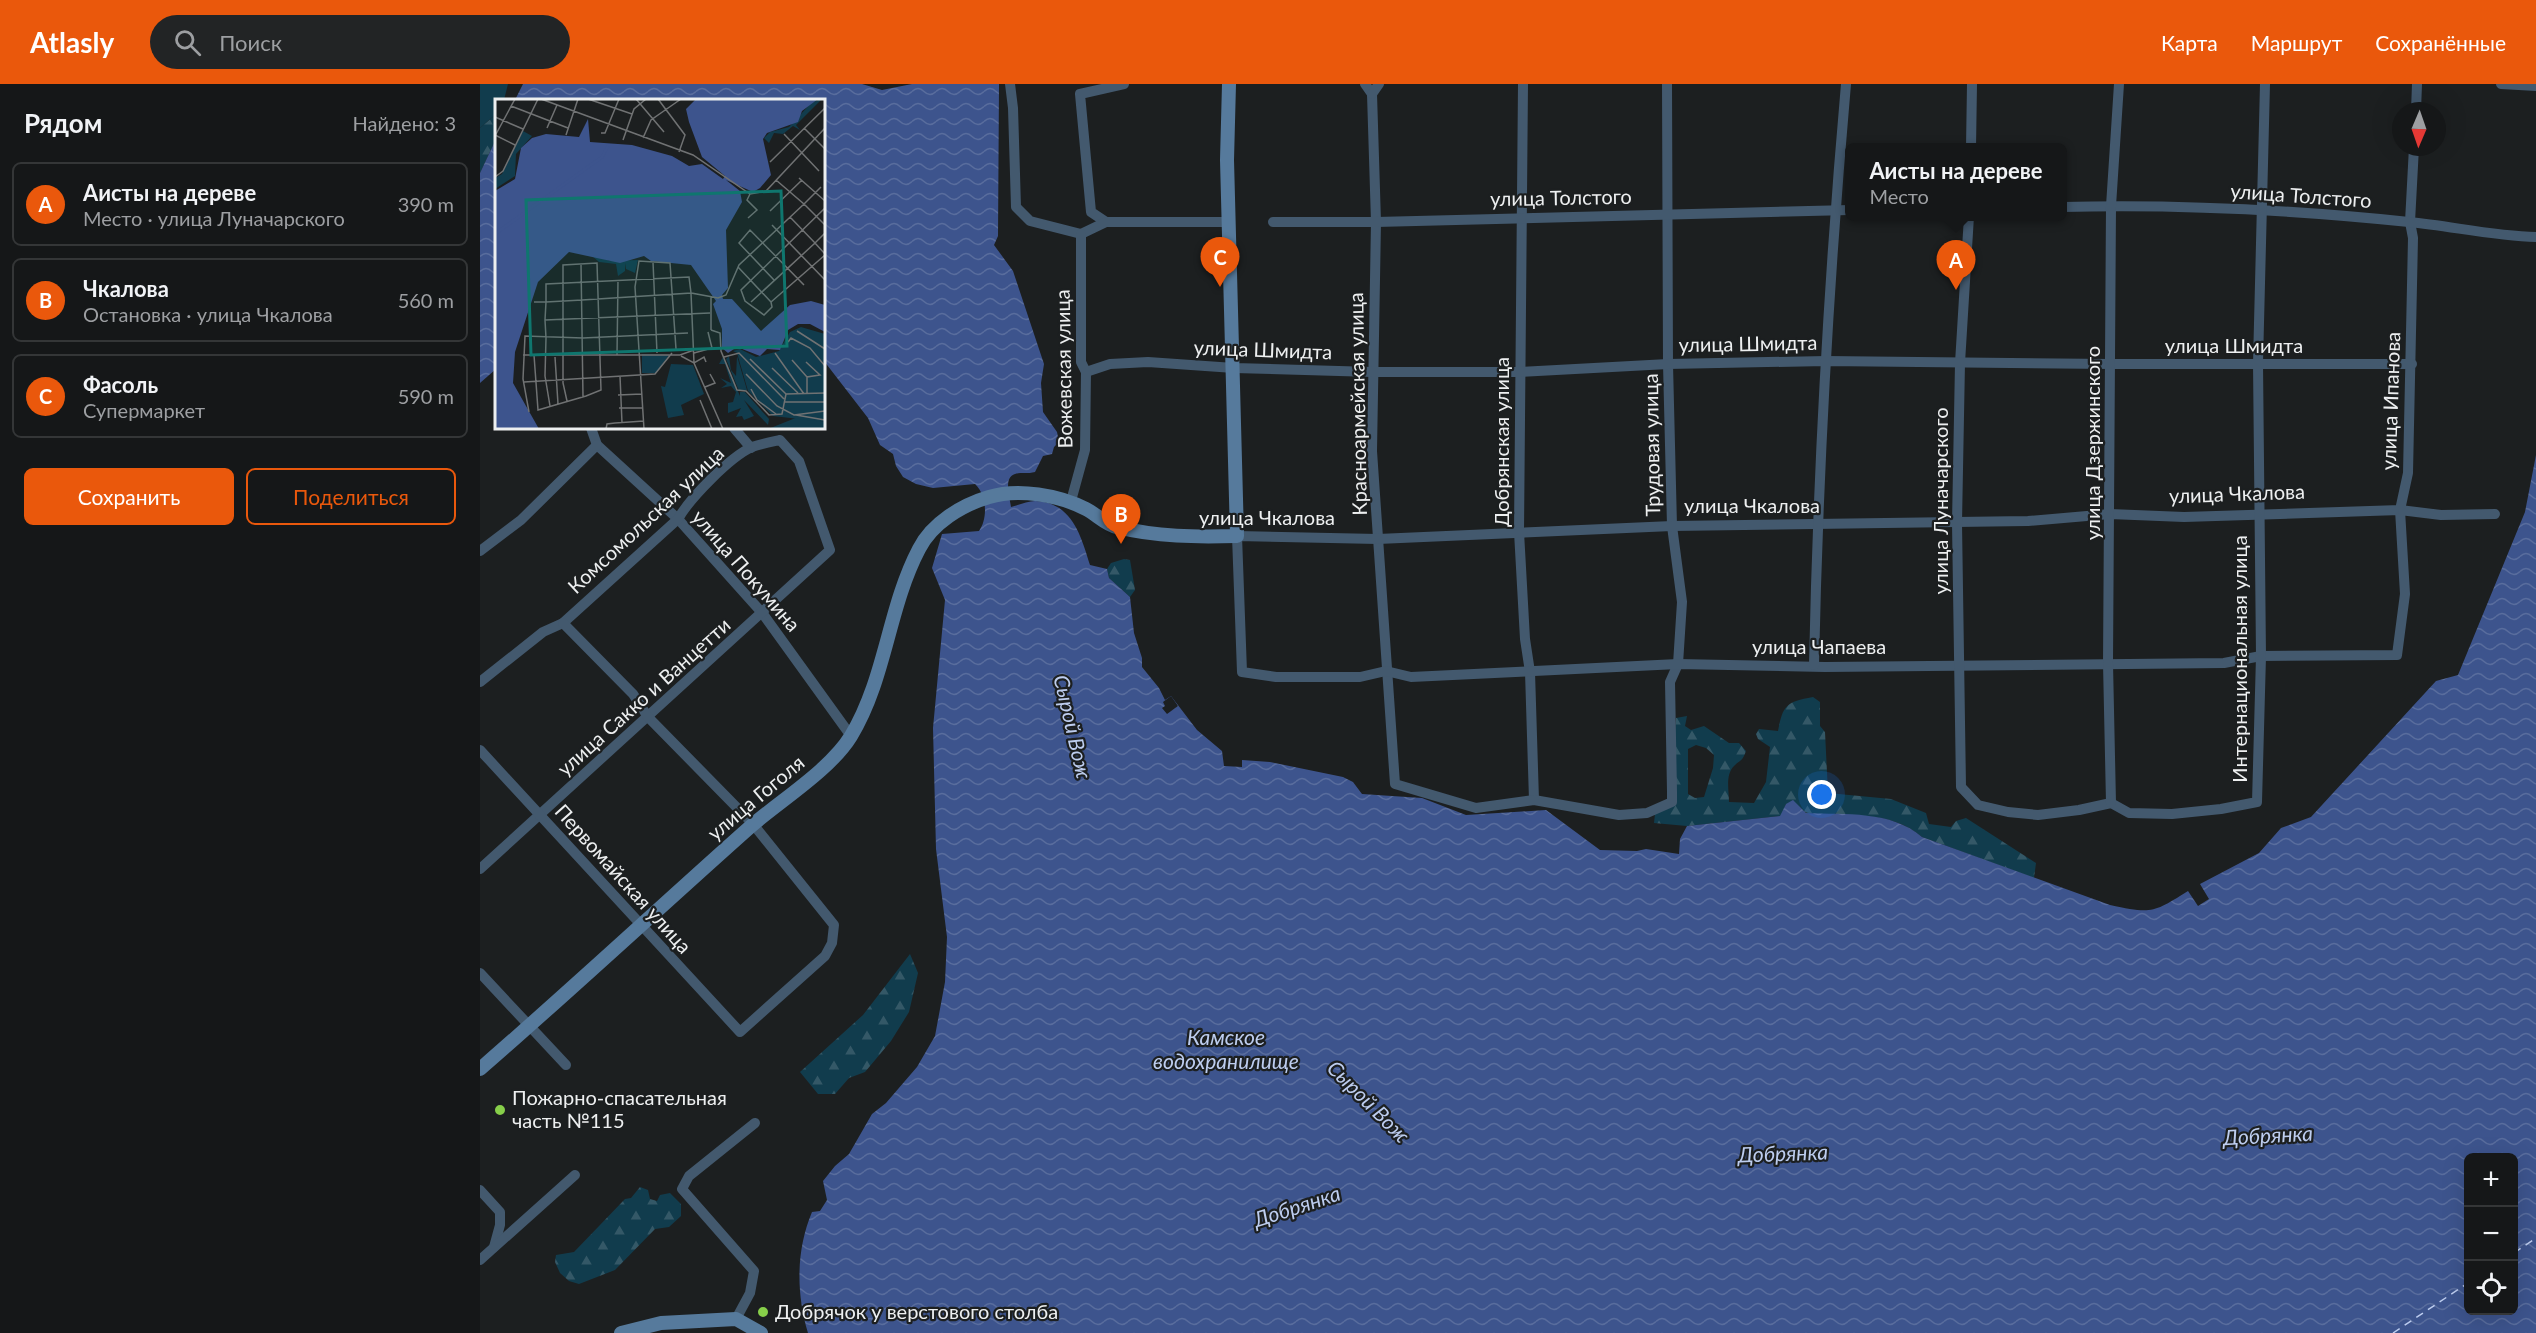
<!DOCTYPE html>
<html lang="ru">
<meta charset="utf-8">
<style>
:root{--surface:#151718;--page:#222425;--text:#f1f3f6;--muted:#9d9fa2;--line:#343637;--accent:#ea580c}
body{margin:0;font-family:Lato,sans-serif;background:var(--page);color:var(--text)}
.controls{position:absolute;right:18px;bottom:18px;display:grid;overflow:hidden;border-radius:9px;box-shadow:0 6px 24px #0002}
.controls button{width:54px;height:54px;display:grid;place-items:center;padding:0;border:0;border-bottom:2px solid var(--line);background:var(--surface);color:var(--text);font:30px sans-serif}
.compass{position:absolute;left:1912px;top:18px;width:54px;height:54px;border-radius:50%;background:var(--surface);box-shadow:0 6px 24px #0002;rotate:182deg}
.you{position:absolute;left:1342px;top:711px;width:21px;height:21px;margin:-15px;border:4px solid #fff;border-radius:50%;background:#1a73e8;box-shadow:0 0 0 9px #1a73e833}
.badge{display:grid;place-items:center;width:39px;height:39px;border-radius:50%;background:var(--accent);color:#fff;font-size:20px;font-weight:700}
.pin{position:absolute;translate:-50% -50px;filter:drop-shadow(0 2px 3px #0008)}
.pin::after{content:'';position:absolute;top:32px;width:21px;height:18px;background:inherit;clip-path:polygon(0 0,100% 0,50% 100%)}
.popup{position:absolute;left:1365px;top:59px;width:222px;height:78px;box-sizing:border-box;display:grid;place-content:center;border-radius:9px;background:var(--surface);filter:drop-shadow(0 2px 4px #0005);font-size:20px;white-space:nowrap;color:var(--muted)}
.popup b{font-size:22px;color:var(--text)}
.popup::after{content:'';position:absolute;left:50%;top:100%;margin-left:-12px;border:12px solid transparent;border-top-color:var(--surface)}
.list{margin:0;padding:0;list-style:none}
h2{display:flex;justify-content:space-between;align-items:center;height:78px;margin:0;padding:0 24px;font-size:26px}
h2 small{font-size:20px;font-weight:400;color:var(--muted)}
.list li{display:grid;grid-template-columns:39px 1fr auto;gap:18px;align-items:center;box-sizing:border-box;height:84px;margin:0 12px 12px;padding:0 12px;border:2px solid var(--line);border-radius:9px}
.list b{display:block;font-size:22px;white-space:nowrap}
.list p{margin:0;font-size:20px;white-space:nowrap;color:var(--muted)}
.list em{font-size:20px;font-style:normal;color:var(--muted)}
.actions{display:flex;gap:12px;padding:18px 24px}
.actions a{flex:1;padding:14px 0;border:2px solid var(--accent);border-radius:9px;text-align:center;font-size:21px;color:var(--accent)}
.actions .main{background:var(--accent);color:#fff}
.icon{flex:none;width:33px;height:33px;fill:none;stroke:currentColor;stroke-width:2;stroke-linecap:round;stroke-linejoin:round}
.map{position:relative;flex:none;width:2056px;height:1249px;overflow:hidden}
header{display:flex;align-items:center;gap:36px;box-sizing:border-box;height:84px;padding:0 30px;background:var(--accent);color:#fff}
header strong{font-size:28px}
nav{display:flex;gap:33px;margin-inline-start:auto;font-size:21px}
.search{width:420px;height:54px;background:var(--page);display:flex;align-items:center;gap:15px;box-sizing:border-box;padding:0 21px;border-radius:33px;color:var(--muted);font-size:22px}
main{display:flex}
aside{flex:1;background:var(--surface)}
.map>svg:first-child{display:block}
.forest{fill:url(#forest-firs);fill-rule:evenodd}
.green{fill:#113c4d}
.water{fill:url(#water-waves);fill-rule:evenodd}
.pier{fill:#1c1f20}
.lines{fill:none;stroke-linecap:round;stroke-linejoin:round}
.ferry{stroke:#bdcdef;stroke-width:1.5;stroke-dasharray:8 6;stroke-linecap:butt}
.street{stroke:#43596e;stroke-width:10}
.secondary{stroke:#567a9c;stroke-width:14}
.poi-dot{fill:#87cf4a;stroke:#1c1f20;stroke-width:2}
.labels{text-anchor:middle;stroke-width:4.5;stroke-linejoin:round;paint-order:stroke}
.street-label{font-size:20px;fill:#edeff0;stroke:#1c1f20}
.poi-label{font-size:20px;fill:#edeff0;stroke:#1c1f20;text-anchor:start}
.water-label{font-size:21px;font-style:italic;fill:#bdcdef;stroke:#1c1f20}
.inset-river{fill:none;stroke:#3d548d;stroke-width:3}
.inset-road{fill:none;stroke:#707273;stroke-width:1.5}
.view{fill:#0f766e;fill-opacity:0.15;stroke:#0f766e;stroke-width:3}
.inset-edge{fill:none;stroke:#edeff0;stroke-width:3}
</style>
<header>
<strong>Atlasly</strong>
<div class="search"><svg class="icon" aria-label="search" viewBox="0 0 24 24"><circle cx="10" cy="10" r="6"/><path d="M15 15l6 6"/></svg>Поиск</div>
<nav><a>Карта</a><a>Маршрут</a><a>Сохранённые</a></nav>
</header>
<main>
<aside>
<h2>Рядом<small>Найдено: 3</small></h2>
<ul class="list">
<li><span class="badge">A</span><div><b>Аисты на дереве</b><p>Место · улица Луначарского</p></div><em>390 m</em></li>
<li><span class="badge">B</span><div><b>Чкалова</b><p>Остановка · улица Чкалова</p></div><em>560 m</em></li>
<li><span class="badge">C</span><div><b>Фасоль</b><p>Супермаркет</p></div><em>590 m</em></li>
</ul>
<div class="actions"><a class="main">Сохранить</a><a>Поделиться</a></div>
</aside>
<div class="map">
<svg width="2056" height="1249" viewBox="0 0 2056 1249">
<defs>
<pattern id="forest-firs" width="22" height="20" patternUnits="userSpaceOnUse" patternTransform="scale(1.5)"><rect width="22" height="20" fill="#113c4d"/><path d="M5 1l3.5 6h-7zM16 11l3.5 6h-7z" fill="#345867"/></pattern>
<pattern id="water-waves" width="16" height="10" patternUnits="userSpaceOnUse" patternTransform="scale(1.5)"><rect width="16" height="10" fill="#3d548d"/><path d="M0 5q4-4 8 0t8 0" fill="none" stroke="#596d9d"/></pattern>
</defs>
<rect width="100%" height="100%" fill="#1c1f20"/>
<g class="forest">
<polygon points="16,30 16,55 0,89 0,44"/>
<polygon points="644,475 650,476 655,506 650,513 629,494 627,485 631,479"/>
<path d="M 1333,613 L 1340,618 L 1340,642 L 1345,648 L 1348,709 L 1411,715 L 1446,729 L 1449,740 L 1471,743 L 1476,737 L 1486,734 L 1556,779 L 1554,794 L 1442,753 C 1410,725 1368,734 1329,729 C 1321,728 1313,723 1306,720 L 1301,732 L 1207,742 L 1174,739 L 1175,730 L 1195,719 L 1194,661 L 1196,634 L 1207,632 L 1205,642 L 1211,646 L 1224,642 L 1249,659 L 1259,659 L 1266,667 C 1262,678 1261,675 1254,682 C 1245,691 1249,706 1249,718 L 1274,719 L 1286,698 L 1290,663 L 1278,655 L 1276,650 L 1279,645 L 1298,647 C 1303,621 1306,618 1333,613 ZM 1216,661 L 1226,664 L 1234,671 L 1233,684 L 1224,713 L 1215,714 L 1208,710 L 1208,665 Z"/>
<polygon points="430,870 438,889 429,928 411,957 385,988 369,994 355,1010 338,1010 320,988 383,931"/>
<polygon points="160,1103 168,1106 170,1115 177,1117 180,1111 190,1109 201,1120 201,1132 189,1143 175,1145 135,1186 99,1200 89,1197 80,1189 75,1178 76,1171 94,1168 145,1115 151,1114"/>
</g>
<polygon class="green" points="0,0 28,0 24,16 16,16 16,30 0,44"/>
<g class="water">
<path d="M 43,0 L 382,0 L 402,6 L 432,0 L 519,0 L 518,152 L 514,161 L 533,187 L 564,280 L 561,299 L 563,328 L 577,348 L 579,358 L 574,363 L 572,370 L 563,372 L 555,388 C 548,390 541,388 535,390 C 523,393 530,414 531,423 C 539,421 548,417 555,417 C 592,418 601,452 610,481 L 627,485 L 629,494 L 650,513 L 654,549 L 662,574 L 662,583 L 679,604 L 685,616 L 691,612 L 717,646 L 742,667 L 744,682 L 762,683 L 762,676 L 790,678 L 863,693 L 873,698 L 882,710 L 942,714 L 986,731 L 1066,726 L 1120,766 L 1157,767 L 1166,765 L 1199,770 L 1200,755 L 1207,742 L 1300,732 L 1306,720 L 1313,716 L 1326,729 C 1365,731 1411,726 1442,753 L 1630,821 C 1672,830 1673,829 1708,807 L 1718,822 L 1729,815 L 1720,800 L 1779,769 L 1801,744 L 1831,733 L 1956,597 L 1978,591 L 2045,428 L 2056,371 L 2056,1249 L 328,1249 C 316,1209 316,1166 332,1128 L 340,1127 L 347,1116 L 343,1097 L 355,1082 L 369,1070 L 392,1030 L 406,1019 L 437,983 L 455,952 L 465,898 L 467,853 L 456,765 L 453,644 L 465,516 L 452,484 L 462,450 L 499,447 C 508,435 507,411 495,400 L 453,404 L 436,400 L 423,393 L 416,382 L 413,370 L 400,361 L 388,334 L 344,277 L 344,16 L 35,16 ZM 1988,1074 L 2034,1074 L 2034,1226 L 1988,1226 Z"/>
<polygon points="16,55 16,285 0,299 0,89"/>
</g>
<polygon class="pier" points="691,612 698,622 687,630 682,624 685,622 683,618"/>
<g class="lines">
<g class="ferry">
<polyline points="2034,1169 2056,1154"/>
<polyline points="1913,1249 1988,1199"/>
</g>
<g class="street">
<polyline points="530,0 533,24 536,123 550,137 601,150"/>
<polyline points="885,0 892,10"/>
<polyline points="1043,0 1039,448 1045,555 1050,588 1054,716"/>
<polyline points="2021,0 2056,2"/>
<polyline points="892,10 896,138 892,367 915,700 996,724 1054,716 1139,731 1167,729 1192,718 1192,708 1190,598 1198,580 1202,518 1192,442 1188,280 1187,0"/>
<polyline points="892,10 899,0"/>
<polyline points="1936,27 1937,0"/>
<polyline points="1934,63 1930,138 1933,154 1928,389 1920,426 1925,510 1917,571 1781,572 1744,579 1345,583 1198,580 931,593 906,587 880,593 796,593 762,588 757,452 898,455 1192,442 1548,437 1630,430 1704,433 1920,426 1961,431 2015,430"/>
<polyline points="1491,64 1492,0"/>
<path d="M 1582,123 C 1698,120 1814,126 1929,138 C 1971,142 2013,152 2056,153"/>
<polyline points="1489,132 1480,279 1477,439 1481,703 1498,721 1528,728 1558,731 1599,726 1631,719 1649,729 1692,730 1741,725 1777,718 1781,572 1778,279 1785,0"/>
<polyline points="626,138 611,128 600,10 644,0"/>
<polyline points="793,138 896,138 1370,126"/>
<polyline points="601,150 626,138 749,138"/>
<polyline points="606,288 630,280 668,278 754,284 893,288 1040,288 1188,280 1346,277 1631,280 1932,280"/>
<polyline points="111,344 117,361 198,435 283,530 371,652"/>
<polyline points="254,344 271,364"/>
<polyline points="591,417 605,366 606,288 601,278 601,150"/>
<polyline points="0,467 41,436 117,361"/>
<path d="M 1334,581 C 1338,387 1349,193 1366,0"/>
<path d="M 0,598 L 63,548 L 83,539 L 198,435 C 210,414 250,373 272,363 C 281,360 291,358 300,356 L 319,377 L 350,466 L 0,785"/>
<polyline points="0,666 260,948 345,872 352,859 354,841 273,740 168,633 153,610 83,539"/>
<polyline points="1631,719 1628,579 1631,122 1639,0"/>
<polyline points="0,889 86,981"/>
<polyline points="0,1106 20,1128 20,1141 14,1163"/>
<polyline points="0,1176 95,1091"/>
<polyline points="256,1235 270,1209 274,1187 202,1105 209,1092 275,1039"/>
</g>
<g class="secondary">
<path d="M 0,985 C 91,906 180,823 270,743 C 301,716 350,686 371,652 C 406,594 408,524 439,465 C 452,439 482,421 509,413 C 538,404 579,411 606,425 C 616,430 626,441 637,443 C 677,453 716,453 757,452 L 747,76 L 749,0"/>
<polyline points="141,1249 181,1239 256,1235 281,1249"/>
</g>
</g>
<g class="poi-dot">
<circle cx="20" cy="1026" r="6"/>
<circle cx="283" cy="1228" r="6"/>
</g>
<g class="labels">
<g class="street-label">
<text transform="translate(1821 112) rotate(4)" y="7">улица Толстого</text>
<text transform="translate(1081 114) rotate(-1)" y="7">улица Толстого</text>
<text transform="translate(1268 260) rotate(-1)" y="7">улица Шмидта</text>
<text x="1754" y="269">улица Шмидта</text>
<text transform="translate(783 266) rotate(2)" y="7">улица Шмидта</text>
<text transform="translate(584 285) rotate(-91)" y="7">Вожевская улица</text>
<text transform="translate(1911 317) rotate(-88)" y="7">улица Ипанова</text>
<text transform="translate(878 320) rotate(-91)" y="7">Красноармейская улица</text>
<text transform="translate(1022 358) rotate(-90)" y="7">Добрянская улица</text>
<text transform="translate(1613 359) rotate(-90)" y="7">улица Дзержинского</text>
<text transform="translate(1172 361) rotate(-91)" y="7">Трудовая улица</text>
<text transform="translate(1757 410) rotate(-2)" y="7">улица Чкалова</text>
<text transform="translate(1461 417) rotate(-90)" y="7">улица Луначарского</text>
<text x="1272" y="429">улица Чкалова</text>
<text x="787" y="441">улица Чкалова</text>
<text transform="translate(166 436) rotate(-43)" y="7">Комсомольская улица</text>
<text transform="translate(266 487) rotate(49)" y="7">улица Покумина</text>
<text x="1339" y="570">улица Чапаева</text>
<text transform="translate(1760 575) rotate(-90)" y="7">Интернациональная улица</text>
<text transform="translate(164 613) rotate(-42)" y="7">улица Сакко и Ванцетти</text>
<text transform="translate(276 714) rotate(-40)" y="7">улица Гоголя</text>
<text transform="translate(143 795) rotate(48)" y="7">Первомайская улица</text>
</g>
<g class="poi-label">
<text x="32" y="1021">Пожарно-спасательная<tspan x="32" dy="23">часть №115</tspan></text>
<text x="295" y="1235">Добрячок у верстового столба</text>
</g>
<g class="water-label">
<text transform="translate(592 643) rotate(77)" y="7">Сырой Вож</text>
<text x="746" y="961">Камское<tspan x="746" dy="24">водохранилище</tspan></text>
<text transform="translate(888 1018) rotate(45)" y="7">Сырой Вож</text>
<text transform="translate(1788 1052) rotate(-3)" y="7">Добрянка</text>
<text transform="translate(1303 1070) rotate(-2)" y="7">Добрянка</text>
<text transform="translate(817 1123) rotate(-18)" y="7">Добрянка</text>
</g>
</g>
<g transform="translate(15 15)">
<rect width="330" height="330" fill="#1c1f20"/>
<path d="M 327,0 L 301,26 L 305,31 L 298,27 L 288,35 L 279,34 L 274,44 L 269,39 L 275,33 L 294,28 L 317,3 ZM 28,32 L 37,37 L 21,55 L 20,77 L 0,90 L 0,79 L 7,75 ZM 95,155 L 115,162 L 143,161 L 140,174 L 131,170 L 130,164 L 130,172 L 123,177 L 121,165 L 104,163 ZM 234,257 L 236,271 L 241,277 L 242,257 L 252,291 L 244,292 L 231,260 ZM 228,258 L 245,297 L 245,293 L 250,293 L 274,320 L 273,326 L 249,301 L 259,317 L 249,321 L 247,317 L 241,318 L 246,309 L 233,314 L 233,304 L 238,303 L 241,293 L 236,287 L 226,289 L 232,285 L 225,279 L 236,284 L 230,265 L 224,265 ZM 303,318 L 330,323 L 330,330 L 273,330 Z" fill="#113c4d"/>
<path d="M 176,265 L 198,266 L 209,295 L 186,306 L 189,316 L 173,319 L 166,287 L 170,288 Z" fill="#113c4d"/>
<path d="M 306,228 L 330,235 L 330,323 L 278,317 L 253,292 L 242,254 L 238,252 L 245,250 L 261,258 L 284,252 L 295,233 ZM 147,255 L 174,256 L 161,274 L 147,274 Z" fill="#113c4d"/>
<path d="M 201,0 L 323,0 L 307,12 L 303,23 L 272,34 L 268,40 L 276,76 L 265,89 L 258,93 L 231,81 L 245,92 L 247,103 L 231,131 L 233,189 L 227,196 L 228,200 L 237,200 L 266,232 L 295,206 L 316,202 L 330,206 L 330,233 L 315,225 L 303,225 L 293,231 L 285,251 L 272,250 L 265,257 L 242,248 L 233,254 L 227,249 L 227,230 L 218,205 L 221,202 L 196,166 L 156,162 L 149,157 L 125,164 L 74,153 L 43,183 L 20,253 L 18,284 L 44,330 L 0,330 L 0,92 L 20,80 L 26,49 L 37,39 L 51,35 L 84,38 L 93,20 L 95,43 L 137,46 L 177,57 L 194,67 L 207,65 L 228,80 L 230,77 L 207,58 L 194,23 L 191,10 Z" fill="#3d548d"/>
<path class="inset-river" d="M 0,135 L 107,58 L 113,47"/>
<path class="inset-road" d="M 46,0 L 198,56 L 255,95 L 271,92 L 330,29M 93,0 L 137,15M 141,0 L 169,33M 163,0 L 190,36 L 184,53M 16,7 L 73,29M 0,18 L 28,30M 52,29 L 62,6M 309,29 L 330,50M 106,34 L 110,34 L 124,0M 289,35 L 324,72M 0,36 L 20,46M 71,36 L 83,0M 0,37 L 20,0M 148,39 L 156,21 L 186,0M 128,41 L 139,10 L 151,0M 275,63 L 330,9M 0,78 L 8,72 L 43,0M 304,79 L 330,102M 281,81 L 309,105 L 326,88M 275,112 L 307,81M 295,118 L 320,144 L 330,134M 253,119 L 262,111 L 252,101 L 255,95M 277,126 L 330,181M 158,163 L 162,254M 86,165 L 88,298M 243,168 L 276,203M 279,181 L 244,144 L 255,131 L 309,186M 39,203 L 51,203 L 87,201 L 196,194 L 194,178 L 51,185 L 51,203 L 50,221 L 51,239 L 50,277 L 55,307M 256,203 L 320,144 L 330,155M 276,203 L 277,208 L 269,216 L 250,202 L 246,191 L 330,109M 276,203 L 330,156M 50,221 L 215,214M 216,231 L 225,234 L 226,252 L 242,291 L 251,292 L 274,316 L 287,315 L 291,295 L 330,294M 216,231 L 216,198M 302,232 L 330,250M 293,243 L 296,239 L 315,249 L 330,267M 199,254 L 217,249 L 213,233M 280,254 L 309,295M 28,256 L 185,256 L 199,251M 39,256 L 43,311 L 91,297 L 106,291 L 102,164 L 68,166 L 68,284 L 72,302M 122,256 L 123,181M 186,257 L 199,264 L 209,258 L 211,263M 60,258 L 63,305M 229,258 L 244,254 L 289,300M 255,260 L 291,295M 297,261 L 312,278M 311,263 L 325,276 L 312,278 L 312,295M 277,269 L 303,294M 251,275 L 282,307 L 299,316 L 330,312M 125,277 L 127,324M 29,283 L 160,275 L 177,254M 210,288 L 220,284 L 215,275M 256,290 L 262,301 L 281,315M 123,296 L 147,295M 205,301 L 217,330M 289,303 L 330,303M 124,309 L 148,309M 34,313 L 28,280 L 30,237 L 88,239 L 193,234M 301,316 L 330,321M 111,330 L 112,325 L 120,324 L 149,322M 149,330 L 140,188 L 144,162 L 175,164 L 181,250M 228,330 L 199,264 L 196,194 L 223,199 L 231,196 L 244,166 L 309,105 L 330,126"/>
<path class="view" d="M 286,92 L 292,247 L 36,256 L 31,101 Z"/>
<rect width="330" height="330" class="inset-edge"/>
</g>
</svg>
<div class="controls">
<button>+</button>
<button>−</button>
<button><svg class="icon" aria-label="locate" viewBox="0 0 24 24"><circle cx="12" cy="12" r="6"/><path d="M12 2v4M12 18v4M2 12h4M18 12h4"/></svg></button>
</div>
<svg class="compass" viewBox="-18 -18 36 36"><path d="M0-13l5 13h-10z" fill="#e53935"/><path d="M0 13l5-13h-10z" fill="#9d9fa2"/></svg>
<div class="you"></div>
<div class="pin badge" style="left:1476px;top:206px">A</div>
<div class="popup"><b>Аисты на дереве</b>Место</div>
<div class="pin badge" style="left:641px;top:460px">B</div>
<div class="pin badge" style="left:740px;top:203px">C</div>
</div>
</main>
